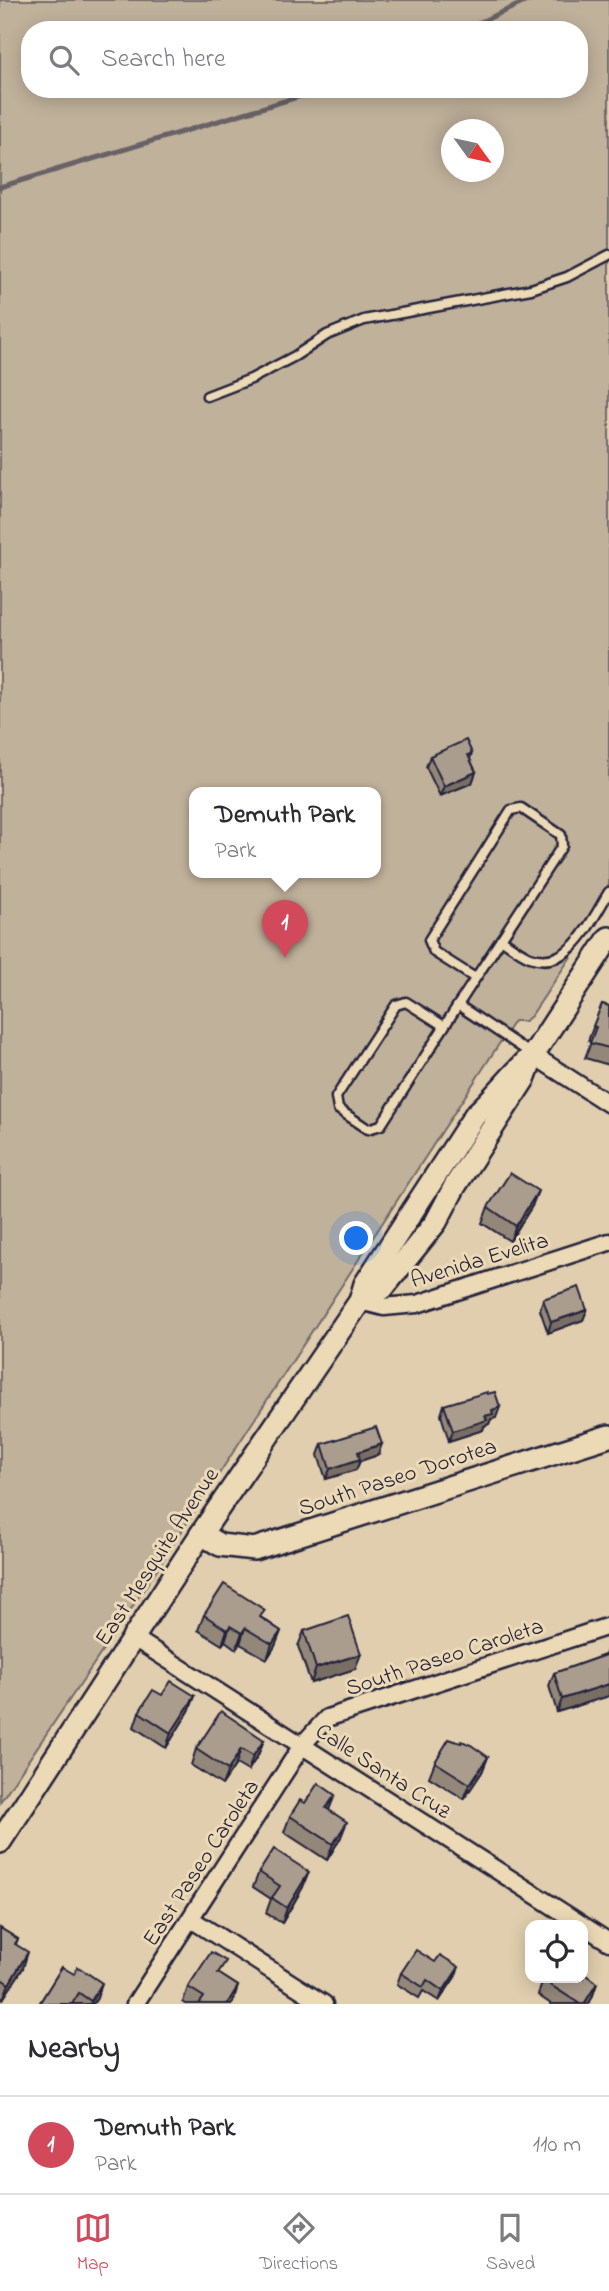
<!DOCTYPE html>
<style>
:root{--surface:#fff;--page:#f2f2f3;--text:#2b2b33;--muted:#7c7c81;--line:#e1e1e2;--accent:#d1495b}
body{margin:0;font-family:"Indie Flower",sans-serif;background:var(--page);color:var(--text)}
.controls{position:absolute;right:21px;bottom:21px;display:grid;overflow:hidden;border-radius:14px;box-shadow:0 4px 18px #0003}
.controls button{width:63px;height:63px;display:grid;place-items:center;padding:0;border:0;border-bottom:2px solid var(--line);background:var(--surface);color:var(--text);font:35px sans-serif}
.compass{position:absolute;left:441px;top:119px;width:63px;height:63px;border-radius:50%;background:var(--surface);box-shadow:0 4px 18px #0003;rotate:123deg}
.you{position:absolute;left:357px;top:1239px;width:24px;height:24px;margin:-18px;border:5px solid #fff;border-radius:50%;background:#1a73e8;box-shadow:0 0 0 10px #1a73e833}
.badge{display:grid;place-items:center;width:46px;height:46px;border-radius:50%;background:var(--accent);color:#fff;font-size:23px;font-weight:700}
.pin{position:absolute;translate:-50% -58px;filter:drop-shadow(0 2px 4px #0008)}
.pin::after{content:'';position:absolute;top:37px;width:24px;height:21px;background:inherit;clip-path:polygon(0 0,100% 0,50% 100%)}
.popup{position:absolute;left:189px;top:787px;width:192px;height:91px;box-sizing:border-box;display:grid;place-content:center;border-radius:14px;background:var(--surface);filter:drop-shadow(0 2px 5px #0005);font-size:23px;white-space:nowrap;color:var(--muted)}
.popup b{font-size:26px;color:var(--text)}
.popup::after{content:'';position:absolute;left:50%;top:100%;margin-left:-14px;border:14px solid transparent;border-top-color:var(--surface)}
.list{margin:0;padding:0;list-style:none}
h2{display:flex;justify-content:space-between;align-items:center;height:91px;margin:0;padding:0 28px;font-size:30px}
h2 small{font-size:23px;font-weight:400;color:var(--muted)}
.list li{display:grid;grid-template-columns:46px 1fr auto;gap:21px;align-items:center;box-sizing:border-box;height:98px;padding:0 28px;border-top:2px solid var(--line)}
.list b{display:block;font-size:26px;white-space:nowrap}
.list p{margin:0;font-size:23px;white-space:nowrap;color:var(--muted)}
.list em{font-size:23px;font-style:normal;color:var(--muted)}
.icon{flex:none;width:38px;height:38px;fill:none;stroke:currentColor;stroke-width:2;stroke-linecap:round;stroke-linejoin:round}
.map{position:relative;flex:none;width:609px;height:2004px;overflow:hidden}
.search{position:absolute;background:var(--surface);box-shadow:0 4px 18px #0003;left:21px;right:21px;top:21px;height:77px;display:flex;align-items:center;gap:18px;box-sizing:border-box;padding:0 24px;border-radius:28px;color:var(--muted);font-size:26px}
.sheet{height:189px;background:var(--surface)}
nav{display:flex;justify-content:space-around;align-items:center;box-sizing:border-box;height:98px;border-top:2px solid var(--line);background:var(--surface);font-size:19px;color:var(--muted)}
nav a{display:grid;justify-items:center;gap:4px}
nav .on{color:var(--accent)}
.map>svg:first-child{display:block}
.green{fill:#c0b19b;stroke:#716a6b;stroke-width:2;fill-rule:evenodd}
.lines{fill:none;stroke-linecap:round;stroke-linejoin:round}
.stream{stroke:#686266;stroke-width:5}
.lane-casing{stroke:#22223b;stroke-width:13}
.street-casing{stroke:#22223b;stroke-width:21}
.secondary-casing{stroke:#22223b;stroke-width:26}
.lane{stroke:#ecd9b6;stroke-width:8}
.street{stroke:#ecd9b6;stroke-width:16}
.secondary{stroke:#ecd9b6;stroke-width:21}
.wall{fill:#93877a;stroke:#22223b;stroke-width:2}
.shaded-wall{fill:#786e63;stroke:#22223b;stroke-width:2}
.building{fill:#ab9d8e;stroke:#22223b;stroke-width:2}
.labels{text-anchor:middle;stroke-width:6;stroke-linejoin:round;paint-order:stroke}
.street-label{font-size:23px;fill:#22223b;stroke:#ecd9b6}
</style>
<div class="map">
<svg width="609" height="2004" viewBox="0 0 609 2004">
<rect width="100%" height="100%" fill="#e0ceae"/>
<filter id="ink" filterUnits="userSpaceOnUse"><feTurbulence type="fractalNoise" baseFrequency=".0143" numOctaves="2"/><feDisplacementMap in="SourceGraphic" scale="14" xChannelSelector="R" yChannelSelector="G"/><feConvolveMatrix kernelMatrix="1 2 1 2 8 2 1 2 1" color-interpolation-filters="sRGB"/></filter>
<g filter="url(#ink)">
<path class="green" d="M 0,0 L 609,0 L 609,900 L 531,1016 L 525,1021 L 514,1021 L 129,1612 L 0,1802 ZM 30,30 L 579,30 L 579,89 L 30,89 ZM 452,130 L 494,130 L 494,172 L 452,172 ZM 194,792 L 376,792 L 376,872 L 194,872 Z"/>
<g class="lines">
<g class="stream">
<polyline points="463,30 529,0"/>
<polyline points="0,187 324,89"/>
</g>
<g class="lane-casing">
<g id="lane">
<polyline points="207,396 251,379 295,356 327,335 364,320 531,289 567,277 609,255"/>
<path d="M 501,939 C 510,945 520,953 530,957 C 570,972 592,919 609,892"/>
<polyline points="475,978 434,952 429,940 511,810 521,808 561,835 562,846 458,1005 533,1055"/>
<polyline points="444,1026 406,1002 396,1005 336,1097 338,1109 368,1129 381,1125 458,1005"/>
</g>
</g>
<g class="street-casing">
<g id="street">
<polyline points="533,1055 609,1104"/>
<polyline points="360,1301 384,1307 417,1304 609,1242"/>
<polyline points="134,1638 609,1942"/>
<polyline points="191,1919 324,2004"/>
<polyline points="135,2004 303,1744 327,1718 609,1626"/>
</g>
</g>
<g class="secondary-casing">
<g id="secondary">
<polyline points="360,1301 383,1288 436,1222 455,1186 524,1079 533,1055 609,938"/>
<polyline points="201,1534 220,1545 254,1549 609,1436"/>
<path d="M 0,1842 L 201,1534 L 360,1301 L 365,1284 L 475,1115 C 496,1096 512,1074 533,1055"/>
</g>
</g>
<use href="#lane" class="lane"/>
<use href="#street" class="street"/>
<use href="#secondary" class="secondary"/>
</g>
<g class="wall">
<polygon points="472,753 470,759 476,772 472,783 440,796 426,767 430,756"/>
<polygon points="602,1004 609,1006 609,1065 585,1058 591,1042 588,1041"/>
<polygon points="532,1206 510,1241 482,1223 488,1207"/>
<polygon points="543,1299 587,1310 583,1320 548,1333 540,1310"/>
<polygon points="444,1405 496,1418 491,1419 489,1424 484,1426 483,1430 449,1441 441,1415"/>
<polygon points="322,1444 378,1455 360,1461 356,1470 326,1479 318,1455"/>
<polygon points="204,1615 262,1618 281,1631 275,1646 267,1659 240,1644 236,1649 225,1641 222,1645 198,1630"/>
<polygon points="304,1631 355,1669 311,1683 298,1646"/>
<polygon points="607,1650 609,1696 557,1712 549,1686 554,1673 605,1655"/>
<polygon points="162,1695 195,1696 189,1711 166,1748 134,1727 139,1712"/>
<polygon points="264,1740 258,1755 248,1771 236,1764 222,1785 191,1765 196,1749"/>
<polygon points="488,1757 482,1772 464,1799 429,1777 435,1762"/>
<polygon points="305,1803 329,1810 341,1837 327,1860 284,1832 290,1816"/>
<polygon points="259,1872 303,1887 282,1923 266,1913 271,1899 253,1887"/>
<polygon points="0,1928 18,1939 16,1944 23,1968 3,1999 0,1997"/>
<polygon points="62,1967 97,1998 93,2004 39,2004"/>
<polygon points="401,1973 455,1977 439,2001 423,1991 419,1998 397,1984"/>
<polygon points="221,1975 238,1986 231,2004 186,2004 183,2002 188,1987"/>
<polygon points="543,1980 597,1983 592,1998 588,2004 551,2004 538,1995"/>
</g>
<g class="shaded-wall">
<polygon points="476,772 472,783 440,796 444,786"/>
<polygon points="538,1191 532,1206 510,1241 516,1226"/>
<polygon points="587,1310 583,1320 548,1333 551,1322"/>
<polygon points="500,1407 496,1418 491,1419 489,1424 484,1426 483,1430 449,1441 453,1431 485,1416 492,1410"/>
<polygon points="382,1444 378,1455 360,1461 356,1470 326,1479 330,1469 358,1452"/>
<polygon points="230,1626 225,1641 222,1645 227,1630"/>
<polygon points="245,1628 240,1644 236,1649 242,1633"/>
<polygon points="281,1631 275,1646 267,1659 272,1644"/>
<polygon points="361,1654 355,1669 311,1683 316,1668"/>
<polygon points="609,1684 609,1696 557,1712 562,1699"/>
<polygon points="195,1696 189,1711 166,1748 171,1733"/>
<polygon points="264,1740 258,1755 248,1771 253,1756"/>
<polygon points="241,1749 236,1764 222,1785 228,1770"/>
<polygon points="488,1757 482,1772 464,1799 470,1784"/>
<polygon points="335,1795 329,1810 320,1824 326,1808"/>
<polygon points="347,1822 341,1837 327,1860 333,1844"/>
<polygon points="309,1872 303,1887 282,1923 287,1908"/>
<polygon points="28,1952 23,1968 3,1999 9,1984"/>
<polygon points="459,1967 455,1977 439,2001 443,1991"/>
<polygon points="102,1983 97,1998 93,2004 90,2004"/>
<polygon points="597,1983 592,1998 588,2004 584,2004"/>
<polygon points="238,1986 233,2002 231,2004 227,2004"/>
</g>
<g class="building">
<polygon points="466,740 472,753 468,755 476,772 444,786 430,756"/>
<polygon points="602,1004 609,1006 609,1048 590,1043 596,1027 593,1026"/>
<polygon points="510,1173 538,1191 516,1226 488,1207"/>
<polygon points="579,1287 587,1310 551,1322 543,1299"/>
<polygon points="487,1392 487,1394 495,1392 500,1407 492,1410 493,1414 485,1416 487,1420 453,1431 444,1405"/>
<polygon points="376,1427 382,1444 358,1452 360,1459 330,1469 322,1444"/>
<polygon points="224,1584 265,1610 260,1617 281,1631 272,1644 245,1628 242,1633 230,1626 227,1630 204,1615"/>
<polygon points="348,1616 361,1654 316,1668 304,1631"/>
<polygon points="607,1650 609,1650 609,1684 562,1699 554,1673 608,1654"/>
<polygon points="171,1681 195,1696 171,1733 139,1712 153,1690 162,1695"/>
<polygon points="221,1711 264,1740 253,1756 241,1749 228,1770 196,1749"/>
<polygon points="449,1739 461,1743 462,1741 471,1745 488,1757 470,1784 435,1762"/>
<polygon points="318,1783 335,1795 326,1808 347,1822 333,1844 290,1816 300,1800 305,1803"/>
<polygon points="274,1849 309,1872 287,1908 272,1898 280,1886 259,1872"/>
<polygon points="0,1928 18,1939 15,1944 28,1952 9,1984 0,1978"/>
<polygon points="416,1950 435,1962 440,1955 459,1967 443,1991 427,1980 423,1987 401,1973"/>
<polygon points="211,1952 226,1961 218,1973 238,1986 227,2004 199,2004 204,1997 188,1987"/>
<polygon points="62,1967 74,1974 78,1967 102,1983 91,2001 79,1993 72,2004 39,2004"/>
<polygon points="583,1973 597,1983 584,2004 580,2004 543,1980 545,1978 583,1978"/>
</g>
</g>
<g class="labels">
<g class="street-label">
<text transform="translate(479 1259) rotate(-17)" y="8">Avenida Evelita</text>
<text transform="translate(397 1476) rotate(-18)" y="8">South Paseo Dorotea</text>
<text transform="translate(156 1556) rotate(-57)" y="8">East Mesquite Avenue</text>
<text transform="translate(444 1656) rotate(-18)" y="8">South Paseo Caroleta</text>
<text transform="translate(384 1770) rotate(33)" y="8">Calle Santa Cruz</text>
<text transform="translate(200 1862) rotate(-57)" y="8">East Paseo Caroleta</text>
</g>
</g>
</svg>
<div class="controls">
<button><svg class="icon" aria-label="locate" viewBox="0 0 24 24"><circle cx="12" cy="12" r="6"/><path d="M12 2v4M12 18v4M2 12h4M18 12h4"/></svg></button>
</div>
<svg class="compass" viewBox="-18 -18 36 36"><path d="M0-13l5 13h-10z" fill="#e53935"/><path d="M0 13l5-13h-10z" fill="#7c7c81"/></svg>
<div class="you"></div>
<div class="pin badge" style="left:285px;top:958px">1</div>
<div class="popup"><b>Demuth Park</b>Park</div>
<div class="search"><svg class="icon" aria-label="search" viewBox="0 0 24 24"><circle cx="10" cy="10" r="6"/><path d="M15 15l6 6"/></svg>Search here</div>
</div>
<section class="sheet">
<h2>Nearby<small></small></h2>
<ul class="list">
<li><span class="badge">1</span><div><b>Demuth Park</b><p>Park</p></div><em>110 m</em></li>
</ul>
</section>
<nav>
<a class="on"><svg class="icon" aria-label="map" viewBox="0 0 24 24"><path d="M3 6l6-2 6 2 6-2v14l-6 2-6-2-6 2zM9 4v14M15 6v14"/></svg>Map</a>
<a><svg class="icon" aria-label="directions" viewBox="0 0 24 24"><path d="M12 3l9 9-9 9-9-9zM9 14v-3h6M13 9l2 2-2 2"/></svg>Directions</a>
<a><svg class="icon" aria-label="saved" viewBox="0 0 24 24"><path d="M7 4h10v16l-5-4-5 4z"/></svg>Saved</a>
</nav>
